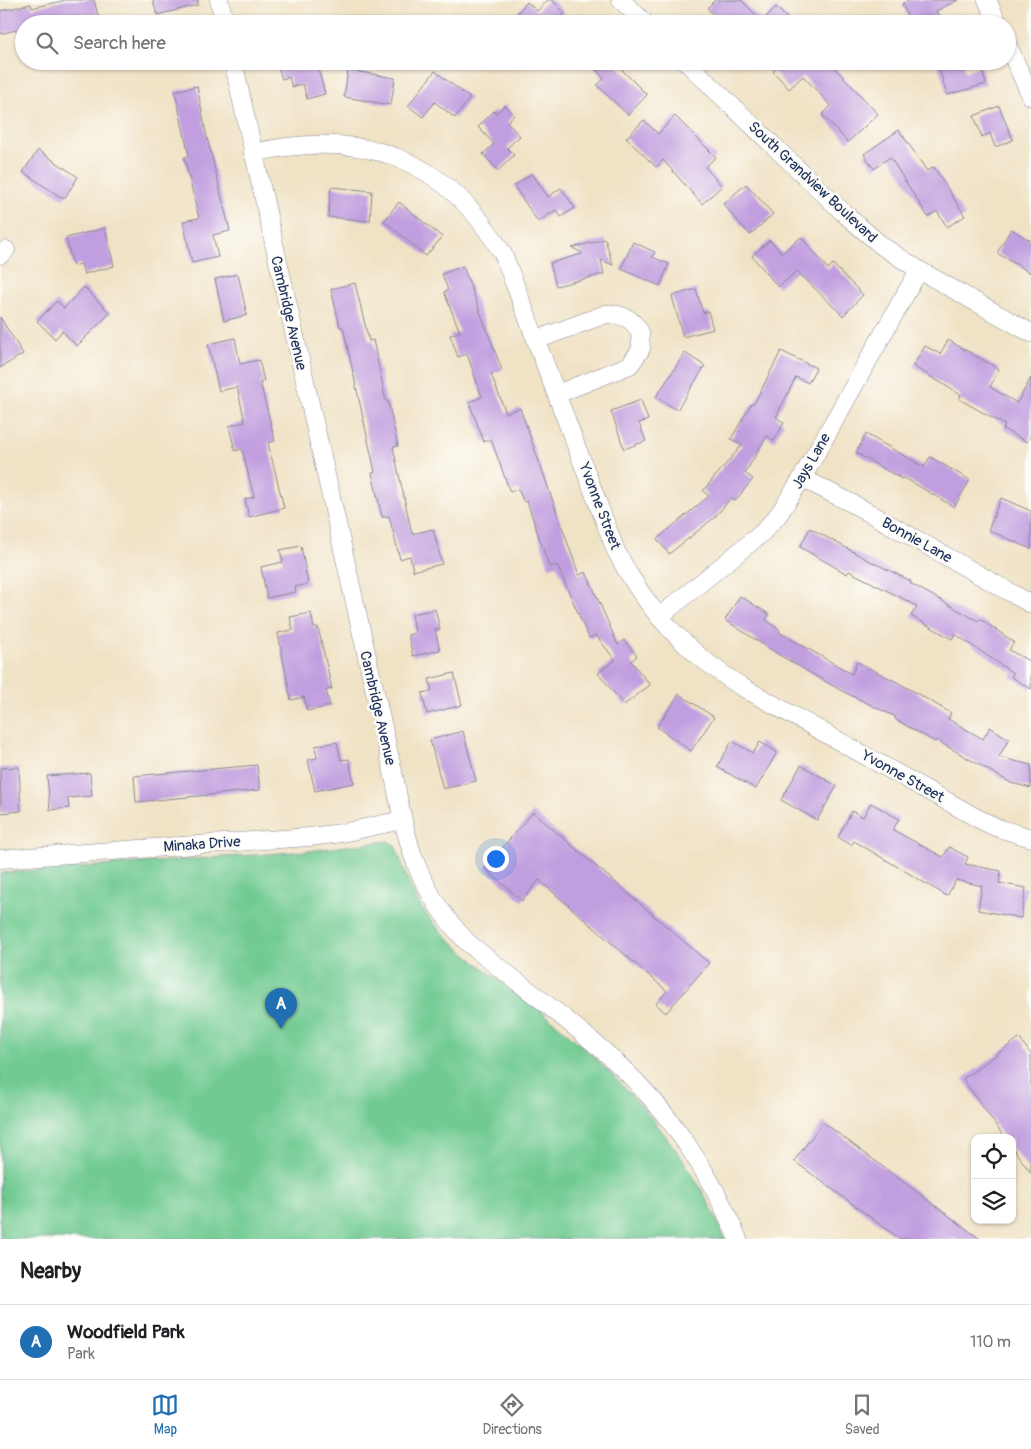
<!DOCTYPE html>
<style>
:root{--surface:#fff;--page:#f2f2f2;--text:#202124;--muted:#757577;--line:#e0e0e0;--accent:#1f6fb2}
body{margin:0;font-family:Pangolin,sans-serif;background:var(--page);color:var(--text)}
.controls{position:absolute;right:15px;bottom:15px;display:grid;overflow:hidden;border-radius:10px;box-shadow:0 1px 4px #0004}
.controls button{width:45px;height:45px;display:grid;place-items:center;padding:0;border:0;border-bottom:1px solid var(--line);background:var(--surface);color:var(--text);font:25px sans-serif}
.you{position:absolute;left:495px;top:858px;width:18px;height:18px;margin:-12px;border:4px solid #fff;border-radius:50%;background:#1a73e8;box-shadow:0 0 0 8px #1a73e833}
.badge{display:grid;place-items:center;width:32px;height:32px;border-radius:50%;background:var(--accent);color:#fff;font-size:16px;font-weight:700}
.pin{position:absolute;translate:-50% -41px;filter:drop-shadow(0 1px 2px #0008)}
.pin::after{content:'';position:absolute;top:26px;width:18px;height:15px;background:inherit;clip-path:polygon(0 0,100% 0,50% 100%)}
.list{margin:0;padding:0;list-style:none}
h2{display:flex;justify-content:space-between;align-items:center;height:65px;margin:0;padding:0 20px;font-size:21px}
h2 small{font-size:16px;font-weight:400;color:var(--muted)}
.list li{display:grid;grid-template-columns:32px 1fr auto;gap:15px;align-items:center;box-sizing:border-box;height:75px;padding:0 20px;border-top:1px solid var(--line)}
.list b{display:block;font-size:19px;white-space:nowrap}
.list p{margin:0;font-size:16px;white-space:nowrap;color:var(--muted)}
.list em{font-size:16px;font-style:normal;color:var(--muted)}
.icon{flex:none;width:28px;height:28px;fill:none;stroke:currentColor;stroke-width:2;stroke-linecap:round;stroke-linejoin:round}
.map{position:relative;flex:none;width:1031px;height:1239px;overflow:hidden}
.search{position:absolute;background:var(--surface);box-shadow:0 1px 4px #0004;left:15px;right:15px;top:15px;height:55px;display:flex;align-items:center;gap:12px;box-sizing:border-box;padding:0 18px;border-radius:28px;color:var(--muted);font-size:19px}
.sheet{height:140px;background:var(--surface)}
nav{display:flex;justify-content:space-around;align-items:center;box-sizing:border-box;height:70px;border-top:1px solid var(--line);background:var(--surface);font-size:14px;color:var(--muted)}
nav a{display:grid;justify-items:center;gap:2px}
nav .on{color:var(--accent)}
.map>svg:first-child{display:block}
.green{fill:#70ca91;stroke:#467c78}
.building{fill:#c19edf}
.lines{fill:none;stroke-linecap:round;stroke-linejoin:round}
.minor-casing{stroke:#868892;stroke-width:19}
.minor{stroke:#fff;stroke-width:18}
.labels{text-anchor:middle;stroke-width:5;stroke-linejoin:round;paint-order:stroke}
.street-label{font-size:15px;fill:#1b2f5e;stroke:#fdfcf7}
</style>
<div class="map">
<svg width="1031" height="1239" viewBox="0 0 1031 1239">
<rect width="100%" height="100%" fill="#fdfcf7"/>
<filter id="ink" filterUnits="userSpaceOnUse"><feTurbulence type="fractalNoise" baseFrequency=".02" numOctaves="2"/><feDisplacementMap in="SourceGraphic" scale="10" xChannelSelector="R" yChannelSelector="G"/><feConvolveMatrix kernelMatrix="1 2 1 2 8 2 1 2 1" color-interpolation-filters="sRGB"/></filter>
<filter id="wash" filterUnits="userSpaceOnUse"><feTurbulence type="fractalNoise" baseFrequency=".0096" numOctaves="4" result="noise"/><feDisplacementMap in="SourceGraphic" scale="20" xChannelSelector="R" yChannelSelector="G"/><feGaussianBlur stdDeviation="1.12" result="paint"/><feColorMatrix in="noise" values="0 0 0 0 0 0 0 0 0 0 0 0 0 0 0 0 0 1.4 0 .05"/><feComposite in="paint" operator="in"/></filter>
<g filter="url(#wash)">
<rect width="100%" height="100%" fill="#f0e2c5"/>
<path class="green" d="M 387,841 L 395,845 C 404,867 409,890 423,910 C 456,954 505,982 547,1016 C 620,1076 690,1150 725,1239 L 0,1239 L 0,873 L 308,851 Z"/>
<g id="blocks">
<g class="building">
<polygon points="66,0 94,0 99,19 81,24 24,24 24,28 0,34 0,11 31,4 32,8"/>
<polygon points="153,0 198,0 198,5 157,15"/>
<polygon points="548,0 552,0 565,13 555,24 507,24 527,2 537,11"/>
<polygon points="715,0 741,0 762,21 776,7 793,24 723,24 707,8"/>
<polygon points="910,0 958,0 936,11 943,24 911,24 902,4"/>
<polygon points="296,61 316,61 325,94 307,99 303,84 292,87 289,77 282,79 278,66"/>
<polygon points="589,61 613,61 647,95 628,115 597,85 604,79"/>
<polygon points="783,61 842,61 835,68 878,114 848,142 822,115 831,106 803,76 789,89 773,71"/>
<polygon points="937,61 962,61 965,72 981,67 986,84 947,95"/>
<polygon points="348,70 395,78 391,105 344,97"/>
<polygon points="435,71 470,98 455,118 435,102 423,117 408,106"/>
<polygon points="197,86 206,133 230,231 213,235 218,257 192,263 183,221 199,218 184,157 189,156 175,91"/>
<polygon points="505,105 514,115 507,122 520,136 507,148 514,155 498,171 483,154 494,144 478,127 494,111 496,113"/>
<polygon points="999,106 1013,140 995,147 990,133 982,137 974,116"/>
<polygon points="675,116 716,157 705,167 722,186 702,204 663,160 656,167 626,138 644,120 658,134"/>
<polygon points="899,130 927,171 934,167 965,216 947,227 937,211 928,217 890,157 874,169 864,154"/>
<polygon points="38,150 78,177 64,199 23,172"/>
<polygon points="532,173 548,197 561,188 575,208 561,217 556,210 538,222 514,186"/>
<polygon points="746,184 773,214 750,235 723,204"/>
<polygon points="331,187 372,191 370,221 328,217"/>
<polygon points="399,202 442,237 426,256 384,221"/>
<polygon points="105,228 114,266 84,274 81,264 73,266 66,238"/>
<polygon points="1011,229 1031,241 1031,273 997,253"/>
<polygon points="801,237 828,269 833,264 863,295 843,316 797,271 778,287 752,256 770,240 782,253"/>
<polygon points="605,239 613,265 601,260 604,274 556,286 550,263 582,254 581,252 572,248"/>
<polygon points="633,242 655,252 652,257 669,264 660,286 621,269"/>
<polygon points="463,266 502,370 491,374 506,413 520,408 579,575 586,572 618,645 624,640 637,656 631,661 650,685 624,705 598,673 615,660 596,635 589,638 557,565 549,567 527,501 524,502 518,489 510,492 491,439 484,442 469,402 482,397 467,354 458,357 450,335 460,332 444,292 448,290 442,274"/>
<polygon points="238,274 247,315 224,321 215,279"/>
<polygon points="355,283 369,341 373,340 386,401 388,401 398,446 393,447 412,534 433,529 442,564 413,571 410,556 400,559 389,516 382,517 372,473 375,472 343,327 340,327 331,289"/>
<polygon points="84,287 110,313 77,346 62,331 55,339 37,321 57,301 64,308"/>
<polygon points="696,289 703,313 708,311 713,329 683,337 672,296"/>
<polygon points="0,317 23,354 0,368"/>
<polygon points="235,338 240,364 259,360 264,381 260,382 275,441 268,443 284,508 249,517 245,499 254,497 242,449 235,451 229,426 245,422 237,387 219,391 208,344"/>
<polygon points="948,340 999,369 990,387 1017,403 1031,378 1031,435 1027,442 1003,429 1005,425 959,399 961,395 913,366 925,346 940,354"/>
<polygon points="781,351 816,368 808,383 796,377 776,417 784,423 774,441 767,436 745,473 753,479 735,501 731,498 714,518 669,554 657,539 709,496 703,491 742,445 731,439 752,403 754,404"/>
<polygon points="685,353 705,366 677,410 656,397"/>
<polygon points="641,400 648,420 639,423 646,441 624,449 611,411"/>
<polygon points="866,434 924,467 930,457 970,480 954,507 903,477 902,479 856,453"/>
<polygon points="1001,498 1031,511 1031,549 988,530"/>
<polygon points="810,528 868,560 911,581 910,583 978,621 980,619 1014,642 1009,650 1031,662 1031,689 1011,677 1013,673 955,634 952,639 911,616 917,606 849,571 847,574 800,547"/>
<polygon points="301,546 308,584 295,587 296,592 267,598 261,567 283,562 280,550"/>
<polygon points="740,596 769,614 766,620 780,630 779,632 852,674 857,662 899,683 951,713 948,719 983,739 990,727 1009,739 999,757 1031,765 1031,788 1011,783 936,740 935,742 895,719 896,717 842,691 781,656 725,620"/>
<polygon points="435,609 440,629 435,630 440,650 413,656 408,635 415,633 412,614"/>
<polygon points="311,613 314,628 318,627 332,689 326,690 330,706 307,711 304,697 291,700 278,633 293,630 290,617"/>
<polygon points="454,673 462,705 427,714 422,693 432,691 429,679"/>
<polygon points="679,694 714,717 691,751 657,727"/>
<polygon points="463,731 476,781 443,789 430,740"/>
<polygon points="732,741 753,753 760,742 777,752 756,789 717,767"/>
<polygon points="337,742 341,760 349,759 354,783 315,791 308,760 317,758 315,746"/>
<polygon points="257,765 260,790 136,802 134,776"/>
<polygon points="801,765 837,786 817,820 781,800"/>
<polygon points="19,767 21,811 1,813 0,768"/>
<polygon points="90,773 92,796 68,798 69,808 50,810 47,776"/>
<polygon points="871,803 899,819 893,830 943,857 949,847 968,857 965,864 1001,871 999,883 1026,888 1021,918 978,910 982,886 956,880 947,896 854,841 851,845 838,837 852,811 863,817"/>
<polygon points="533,812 709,963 666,1013 656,1004 667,991 539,880 522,901 485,868"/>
<polygon points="1019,1038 1031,1054 1031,1173 1012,1147 1012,1138 1005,1138 963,1079"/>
<polygon points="823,1122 843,1137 980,1239 900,1239 794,1161"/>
</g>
</g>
</g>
<g filter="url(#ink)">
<use href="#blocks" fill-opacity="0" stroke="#868892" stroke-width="1"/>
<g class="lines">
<g class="minor-casing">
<g id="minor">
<polyline points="219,0 225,24"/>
<polyline points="621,0 646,24"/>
<polyline points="987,0 998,24"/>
<polyline points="1007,44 1031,96"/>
<path d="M 233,61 L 395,781 C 407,848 419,891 467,942 C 517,983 571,1020 618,1064 C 670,1112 711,1174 738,1239"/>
<polyline points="685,61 847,216 882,246 919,270 1031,333"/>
<path d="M 253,153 C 363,129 446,156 504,256 L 616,551 C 646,610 686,652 742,687 L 977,818 L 995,827 L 1031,838"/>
<polyline points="0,255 6,250"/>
<path d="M 536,340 L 606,314 C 621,313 632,318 640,332 L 641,349 L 630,365 L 557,394"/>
<polyline points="802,478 857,506 1031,604"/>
<polyline points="659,617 762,533 779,514 802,478 919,270"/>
<polyline points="0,859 309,837 342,833 402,820"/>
</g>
</g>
<use href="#minor" class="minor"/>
</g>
</g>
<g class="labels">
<g class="street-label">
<text transform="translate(813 182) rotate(43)" y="5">South Grandview Boulevard</text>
<text transform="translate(289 313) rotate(77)" y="5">Cambridge Avenue</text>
<text transform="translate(811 461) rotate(-60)" y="5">Jays Lane</text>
<text transform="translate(600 506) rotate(69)" y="5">Yvonne Street</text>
<text transform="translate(917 540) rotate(29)" y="5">Bonnie Lane</text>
<text transform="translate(378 708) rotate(77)" y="5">Cambridge Avenue</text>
<text transform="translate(903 776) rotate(29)" y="5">Yvonne Street</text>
<text transform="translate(202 844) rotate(-4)" y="5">Minaka Drive</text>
</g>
</g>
</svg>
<div class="controls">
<button><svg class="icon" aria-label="locate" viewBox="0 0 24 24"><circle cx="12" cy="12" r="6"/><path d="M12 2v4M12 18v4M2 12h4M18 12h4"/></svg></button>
<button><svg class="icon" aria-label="layers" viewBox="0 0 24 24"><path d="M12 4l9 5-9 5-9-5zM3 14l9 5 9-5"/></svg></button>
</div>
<div class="you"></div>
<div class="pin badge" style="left:281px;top:1029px">A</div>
<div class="search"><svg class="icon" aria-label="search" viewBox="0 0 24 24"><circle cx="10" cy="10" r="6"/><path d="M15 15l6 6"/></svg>Search here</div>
</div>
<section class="sheet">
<h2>Nearby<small></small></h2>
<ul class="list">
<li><span class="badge">A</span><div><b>Woodfield Park</b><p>Park</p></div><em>110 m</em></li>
</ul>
</section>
<nav>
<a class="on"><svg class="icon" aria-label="map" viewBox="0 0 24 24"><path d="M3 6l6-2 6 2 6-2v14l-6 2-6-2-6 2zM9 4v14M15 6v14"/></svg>Map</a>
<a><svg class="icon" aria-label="directions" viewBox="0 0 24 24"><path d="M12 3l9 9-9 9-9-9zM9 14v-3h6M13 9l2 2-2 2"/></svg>Directions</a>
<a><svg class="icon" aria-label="saved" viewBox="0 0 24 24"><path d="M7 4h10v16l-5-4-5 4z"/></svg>Saved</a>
</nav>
